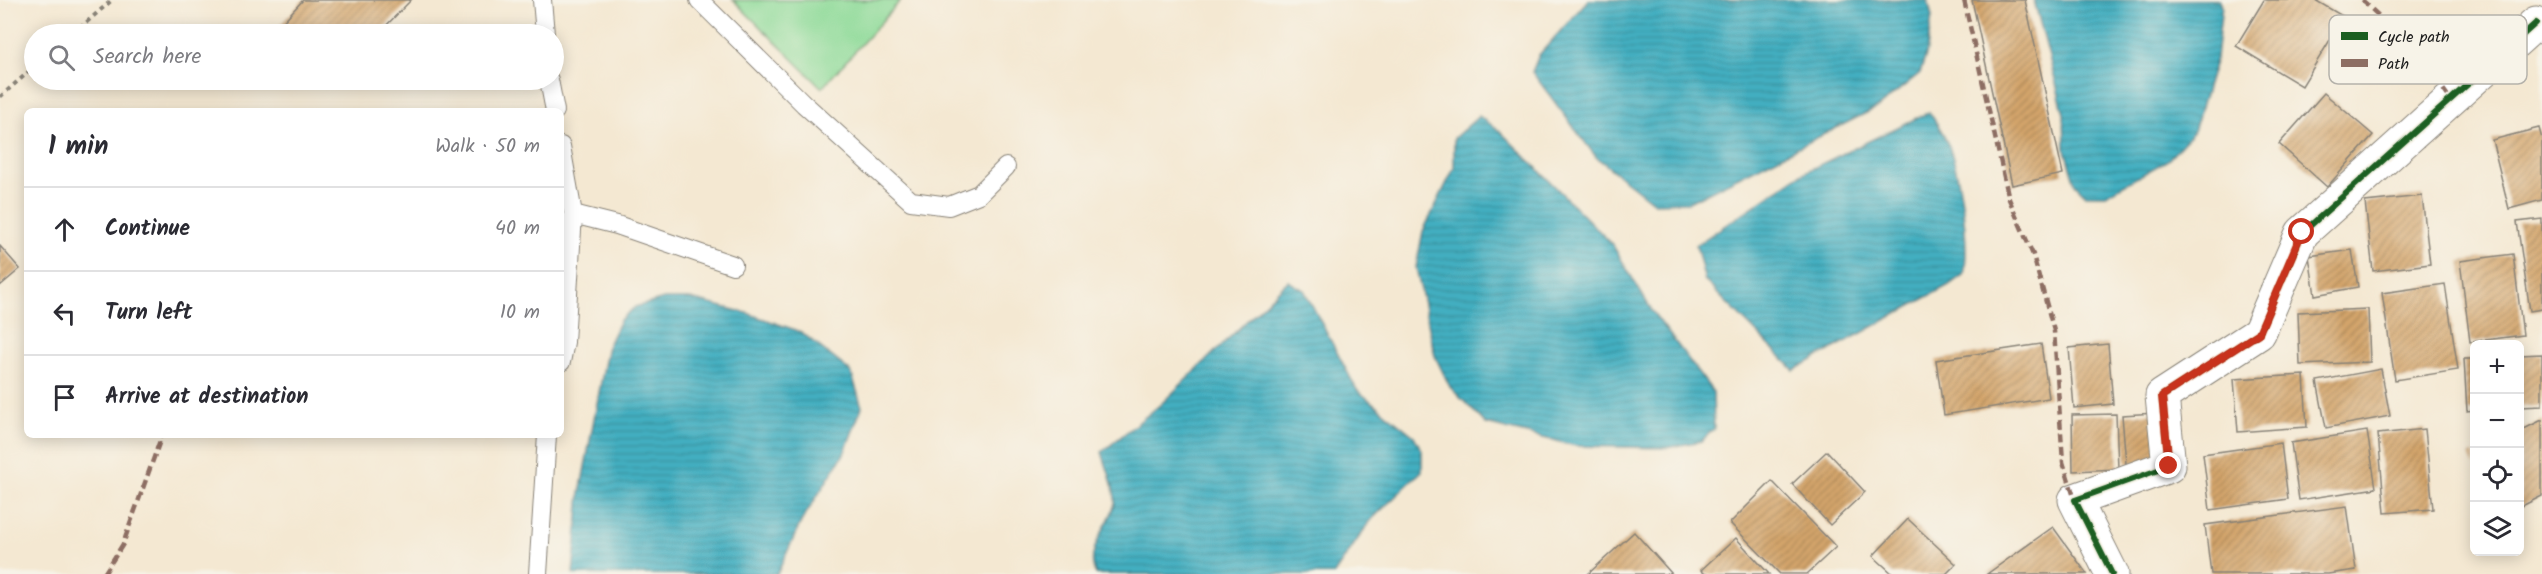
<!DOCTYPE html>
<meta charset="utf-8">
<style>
:root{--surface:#fff;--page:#f2f2f3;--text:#2b2b33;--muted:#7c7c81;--line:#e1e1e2}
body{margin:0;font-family:Kalam,sans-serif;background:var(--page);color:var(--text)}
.controls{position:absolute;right:18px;bottom:18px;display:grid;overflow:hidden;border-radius:9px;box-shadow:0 3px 15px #0003}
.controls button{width:54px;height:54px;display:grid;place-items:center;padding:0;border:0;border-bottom:2px solid var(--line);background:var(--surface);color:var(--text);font:30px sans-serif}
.stop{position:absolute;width:18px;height:18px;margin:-14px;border:4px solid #c8321e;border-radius:50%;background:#fff}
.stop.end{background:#c8321e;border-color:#fff;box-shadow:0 2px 6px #0008}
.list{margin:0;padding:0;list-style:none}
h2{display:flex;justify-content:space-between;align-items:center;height:78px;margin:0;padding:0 24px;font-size:26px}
h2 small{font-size:20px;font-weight:400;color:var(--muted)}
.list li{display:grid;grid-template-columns:39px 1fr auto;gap:18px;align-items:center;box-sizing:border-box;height:84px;padding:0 24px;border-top:2px solid var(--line)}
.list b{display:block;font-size:22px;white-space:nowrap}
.list em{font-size:20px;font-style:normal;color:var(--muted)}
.icon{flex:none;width:33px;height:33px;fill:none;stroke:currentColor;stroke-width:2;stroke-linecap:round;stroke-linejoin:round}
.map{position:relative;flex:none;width:2542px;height:574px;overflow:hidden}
.search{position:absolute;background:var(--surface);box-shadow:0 3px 15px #0003;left:24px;top:24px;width:540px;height:66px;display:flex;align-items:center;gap:15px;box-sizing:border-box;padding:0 21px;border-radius:33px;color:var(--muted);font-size:22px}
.panel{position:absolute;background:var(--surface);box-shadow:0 3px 15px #0003;left:24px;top:108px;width:540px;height:330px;border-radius:9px}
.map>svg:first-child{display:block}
.grass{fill:#8dda98;stroke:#547b5a;stroke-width:1.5}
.water{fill:url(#water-rules);stroke:#30666e;stroke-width:1.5}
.building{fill:url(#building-hatch)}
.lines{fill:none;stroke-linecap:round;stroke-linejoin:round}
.lane-casing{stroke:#888277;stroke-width:20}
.street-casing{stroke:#888277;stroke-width:35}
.path{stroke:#888277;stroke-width:4;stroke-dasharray:4.5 4.5;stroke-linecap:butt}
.lane{stroke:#fff;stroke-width:18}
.street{stroke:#fff;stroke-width:33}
.quiet{stroke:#8d6e63;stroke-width:4.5;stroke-dasharray:9 4.5;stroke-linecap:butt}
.cycleway-casing{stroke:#f7f3e8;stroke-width:10}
.cycleway{stroke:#1b5e20;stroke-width:6}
.route{stroke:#c8321e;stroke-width:8}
.key{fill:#f7f3e8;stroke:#b5b2ab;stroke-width:1.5}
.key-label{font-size:16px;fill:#1c1c1c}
</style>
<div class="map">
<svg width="2542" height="574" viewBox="0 0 2542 574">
<defs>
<pattern id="water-rules" width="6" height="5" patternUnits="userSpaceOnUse" patternTransform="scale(1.5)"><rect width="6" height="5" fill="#43afc1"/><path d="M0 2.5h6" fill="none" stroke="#378e9c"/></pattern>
<pattern id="building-hatch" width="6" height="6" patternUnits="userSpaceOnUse" patternTransform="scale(1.5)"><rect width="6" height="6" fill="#d3a46b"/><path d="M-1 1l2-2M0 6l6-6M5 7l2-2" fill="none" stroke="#aa8557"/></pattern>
</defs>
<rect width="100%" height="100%" fill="#f7f3e8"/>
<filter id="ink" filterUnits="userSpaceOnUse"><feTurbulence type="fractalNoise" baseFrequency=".0167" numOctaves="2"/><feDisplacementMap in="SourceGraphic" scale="12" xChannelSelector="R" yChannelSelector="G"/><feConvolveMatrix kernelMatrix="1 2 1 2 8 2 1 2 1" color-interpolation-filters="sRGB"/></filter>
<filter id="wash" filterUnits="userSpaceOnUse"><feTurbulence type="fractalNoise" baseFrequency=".008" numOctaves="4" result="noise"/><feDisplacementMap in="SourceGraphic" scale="24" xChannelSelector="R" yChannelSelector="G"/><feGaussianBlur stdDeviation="1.35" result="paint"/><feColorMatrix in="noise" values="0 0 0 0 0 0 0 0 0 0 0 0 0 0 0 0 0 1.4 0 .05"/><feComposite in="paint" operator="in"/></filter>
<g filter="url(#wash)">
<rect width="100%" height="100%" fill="#f4e8d2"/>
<polygon class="grass" points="733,0 901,0 822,88"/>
<g class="water">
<polygon points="1588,0 1928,0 1932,17 1926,55 1920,73 1878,107 1689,202 1654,203 1596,157 1532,72 1539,55"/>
<polygon points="2034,0 2220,0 2222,5 2216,58 2194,131 2168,160 2106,195 2086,195 2075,184 2065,150 2064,114"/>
<path d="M 1929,112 C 1935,121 1942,130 1946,140 C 1960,169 1970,243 1964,274 L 1949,285 L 1794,370 L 1705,281 L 1696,245 L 1801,174 Z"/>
<polygon points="1479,116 1500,131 1612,244 1652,311 1713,392 1714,429 1701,441 1666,448 1576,446 1486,424 1450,387 1435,356 1416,267 1423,231 1454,168 1454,138"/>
<path d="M 1288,281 L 1304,290 L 1357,390 L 1414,436 L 1422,451 L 1422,471 L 1370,521 L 1334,574 L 1096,574 C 1083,550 1111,525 1115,503 C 1117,493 1105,463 1102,452 L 1161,404 Z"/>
<polygon points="664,299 690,299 747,313 801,332 851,372 862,407 844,454 802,520 777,574 573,574 580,493 608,345 620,320 635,307"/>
</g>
<g id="blocks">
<g class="building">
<polygon points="303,0 411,0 378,34 290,34 280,25"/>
<polygon points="1972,0 2025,0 2063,174 2012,185"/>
<polygon points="2264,0 2315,0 2344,17 2302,86 2236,46"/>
<polygon points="2324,93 2373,135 2327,187 2279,144"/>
<polygon points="2539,128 2542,139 2542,200 2509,209 2492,140"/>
<polygon points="2422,196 2430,264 2373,271 2365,202"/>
<polygon points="2542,219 2542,309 2530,311 2517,222"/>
<polygon points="0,246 20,269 0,286"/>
<polygon points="2352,250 2358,287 2315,295 2309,256"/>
<polygon points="2513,254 2523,335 2470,342 2460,261"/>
<polygon points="2445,284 2458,370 2395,380 2382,293"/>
<polygon points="2368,309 2370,362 2300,365 2298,312"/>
<polygon points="2041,344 2049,398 1944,415 1936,360"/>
<polygon points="2108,344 2113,404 2074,408 2069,348"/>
<polygon points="2542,354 2542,406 2520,407 2520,355"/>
<polygon points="2464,359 2474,359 2474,410 2467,411"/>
<polygon points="2381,369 2390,416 2326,428 2317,381"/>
<polygon points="2304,375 2307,427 2238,432 2234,379"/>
<polygon points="2156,413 2160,462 2126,464 2122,415"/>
<polygon points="2116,414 2118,469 2073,471 2072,415"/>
<polygon points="2542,420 2542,496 2520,507 2520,431"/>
<polygon points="2425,429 2433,509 2385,513 2378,434"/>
<polygon points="2367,431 2376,488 2299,500 2291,443"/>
<polygon points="2281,443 2288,499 2210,510 2203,454"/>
<polygon points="1827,451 1865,492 1830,525 1792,484"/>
<polygon points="2474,453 2474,466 2469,455"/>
<polygon points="1772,481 1836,547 1807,574 1780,574 1730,523"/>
<polygon points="2347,506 2356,570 2328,574 2211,574 2205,525"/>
<polygon points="1908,519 1956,564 1946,574 1893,574 1873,556"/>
<polygon points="2053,527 2087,574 1987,574"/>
<polygon points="1634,532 1672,574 1588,574"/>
<polygon points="1736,538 1769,574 1705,574 1701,570"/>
</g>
</g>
</g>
<g filter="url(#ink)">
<use href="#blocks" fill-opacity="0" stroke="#888277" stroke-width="1.5"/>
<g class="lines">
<g class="lane-casing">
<g id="lane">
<polyline points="542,0 545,34"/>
<polyline points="699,0 804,104 911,201 949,206 979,194 1006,167"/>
<polyline points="549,80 555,111"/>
<polyline points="561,146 573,214 565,342 561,362"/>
<polyline points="573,214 617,225 733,265"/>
<polyline points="538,574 547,435"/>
</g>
</g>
<g class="street-casing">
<polyline id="street" points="2112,574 2075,500 2169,466 2162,396 2259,333 2302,233 2536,23"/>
</g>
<g class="path">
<polyline points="73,34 112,0"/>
<polyline points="0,97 34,67"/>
</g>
<use href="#lane" class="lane"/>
<use href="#street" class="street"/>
<g class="quiet">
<polyline points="1964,0 2009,199 2033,255 2054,331 2063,462 2075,500"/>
<polyline points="2362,0 2418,53 2450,99"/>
<polyline points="104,574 123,544 162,435"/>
</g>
<g class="cycleway-casing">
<polyline id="cycleway" points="2112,574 2075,500 2169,466 2162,396 2259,333 2302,233 2536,23"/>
</g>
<use href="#cycleway" class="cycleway"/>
</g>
</g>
<g class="lines" filter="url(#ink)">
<polyline class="route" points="2169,466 2162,396 2259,333 2302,232"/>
</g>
<rect x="2329" y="15" width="198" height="69" rx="9" class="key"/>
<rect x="2341" y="32" width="27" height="8" fill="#1b5e20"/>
<rect x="2341" y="59" width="27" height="8" fill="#8d6e63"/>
<g class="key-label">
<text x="2378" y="42">Cycle path</text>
<text x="2378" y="69">Path</text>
</g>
</svg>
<div class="controls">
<button>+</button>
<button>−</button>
<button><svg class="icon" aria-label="locate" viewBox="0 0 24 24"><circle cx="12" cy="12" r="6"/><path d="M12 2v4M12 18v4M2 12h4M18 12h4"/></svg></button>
<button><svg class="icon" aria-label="layers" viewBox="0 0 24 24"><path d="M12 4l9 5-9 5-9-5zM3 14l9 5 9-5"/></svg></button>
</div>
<div class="stop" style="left:2302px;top:232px"></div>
<div class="stop end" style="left:2169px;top:466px"></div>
<div class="search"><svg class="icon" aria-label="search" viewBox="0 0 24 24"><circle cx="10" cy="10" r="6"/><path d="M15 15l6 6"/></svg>Search here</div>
<section class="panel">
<h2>1 min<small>Walk · 50 m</small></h2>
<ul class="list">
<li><svg class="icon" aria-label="ahead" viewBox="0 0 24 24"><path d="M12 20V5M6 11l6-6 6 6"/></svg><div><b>Continue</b></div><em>40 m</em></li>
<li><svg class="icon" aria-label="left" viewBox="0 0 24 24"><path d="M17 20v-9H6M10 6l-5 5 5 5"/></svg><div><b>Turn left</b></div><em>10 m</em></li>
<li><svg class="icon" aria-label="arrive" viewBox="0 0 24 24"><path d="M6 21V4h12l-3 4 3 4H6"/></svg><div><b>Arrive at destination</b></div></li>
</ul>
</section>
</div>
